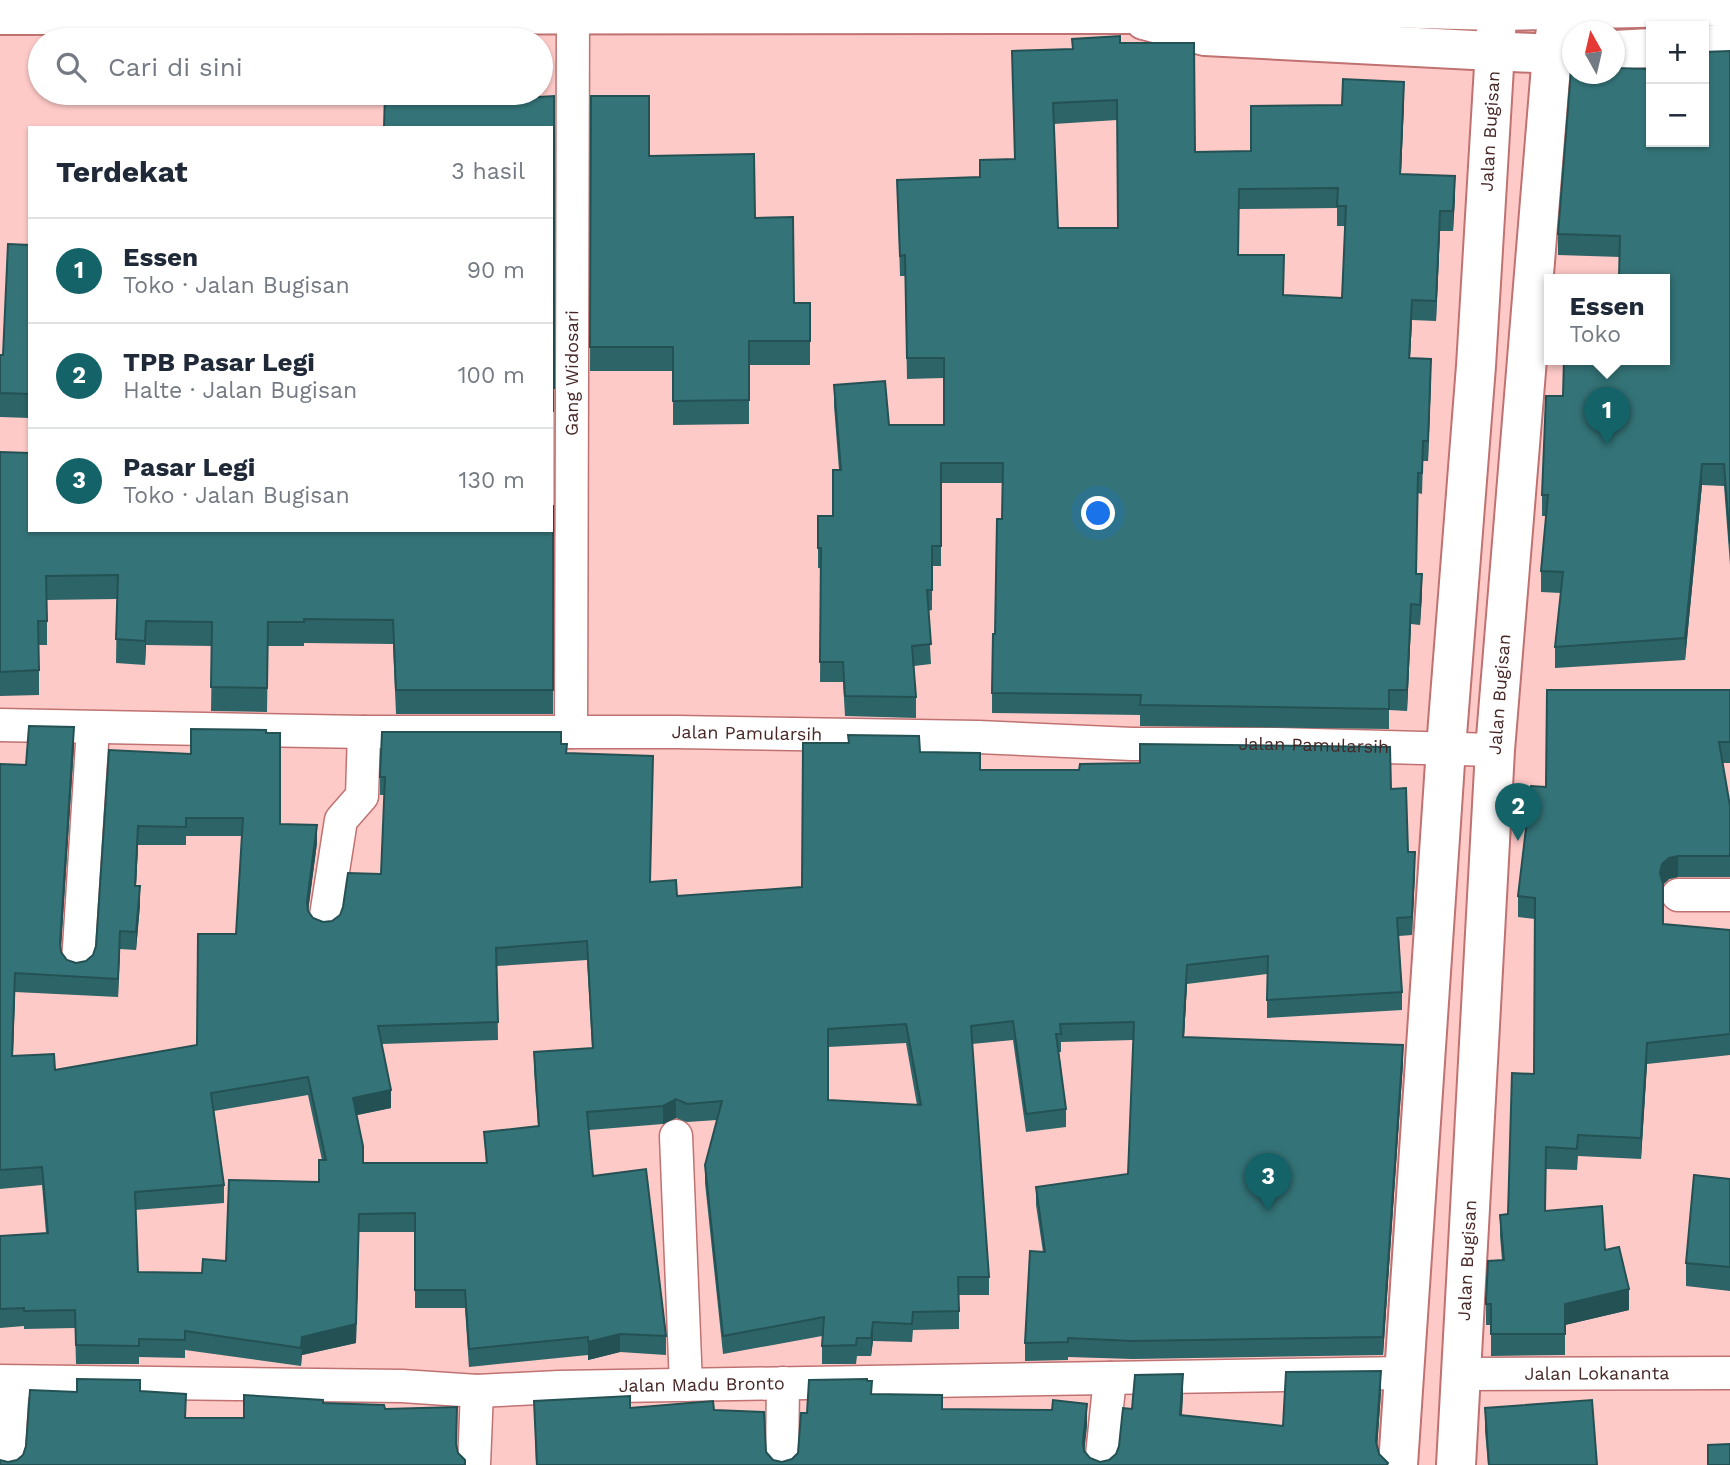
<!DOCTYPE html>
<html lang="id">
<meta charset="utf-8">
<style>
:root{--surface:#fff;--page:#f6f6f7;--text:#1f2937;--muted:#747a83;--line:#e0e1e3;--accent:#146368}
body{margin:0;font-family:"Work Sans",sans-serif;background:var(--page);color:var(--text)}
.controls{position:absolute;right:21px;top:21px;display:grid;overflow:hidden;border-radius:0px;box-shadow:0 2px 5px #0004}
.controls button{width:63px;height:63px;display:grid;place-items:center;padding:0;border:0;border-bottom:2px solid var(--line);background:var(--surface);color:var(--text);font:35px sans-serif}
.compass{position:absolute;left:1562px;top:21px;width:63px;height:63px;border-radius:50%;background:var(--surface);box-shadow:0 2px 5px #0004;rotate:352deg}
.you{position:absolute;left:1099px;top:514px;width:24px;height:24px;margin:-18px;border:5px solid #fff;border-radius:50%;background:#1a73e8;box-shadow:0 0 0 10px #1a73e833}
.badge{display:grid;place-items:center;width:46px;height:46px;border-radius:50%;background:var(--accent);color:#fff;font-size:23px;font-weight:700}
.pin{position:absolute;translate:-50% -58px;filter:drop-shadow(0 2px 4px #0008)}
.pin::after{content:'';position:absolute;top:37px;width:24px;height:21px;background:inherit;clip-path:polygon(0 0,100% 0,50% 100%)}
.popup{position:absolute;left:1544px;top:274px;width:126px;height:91px;box-sizing:border-box;display:grid;place-content:center;border-radius:0px;background:var(--surface);filter:drop-shadow(0 2px 5px #0005);font-size:23px;white-space:nowrap;color:var(--muted)}
.popup b{font-size:26px;color:var(--text)}
.popup::after{content:'';position:absolute;left:50%;top:100%;margin-left:-14px;border:14px solid transparent;border-top-color:var(--surface)}
.list{margin:0;padding:0;list-style:none}
h2{display:flex;justify-content:space-between;align-items:center;height:91px;margin:0;padding:0 28px;font-size:30px}
h2 small{font-size:23px;font-weight:400;color:var(--muted)}
.list li{display:grid;grid-template-columns:46px 1fr auto;gap:21px;align-items:center;box-sizing:border-box;height:105px;padding:0 28px;border-top:2px solid var(--line)}
.list b{display:block;font-size:26px;white-space:nowrap}
.list p{margin:0;font-size:23px;white-space:nowrap;color:var(--muted)}
.list em{font-size:23px;font-style:normal;color:var(--muted)}
.icon{flex:none;width:38px;height:38px;fill:none;stroke:currentColor;stroke-width:2;stroke-linecap:round;stroke-linejoin:round}
.map{position:relative;flex:none;width:1730px;height:1465px;overflow:hidden}
.search{position:absolute;background:var(--surface);box-shadow:0 2px 5px #0004;left:28px;top:28px;width:525px;height:77px;display:flex;align-items:center;gap:18px;box-sizing:border-box;padding:0 24px;border-radius:38px;color:var(--muted);font-size:26px}
.panel{position:absolute;background:var(--surface);box-shadow:0 2px 5px #0004;left:28px;top:126px;width:525px;height:406px;border-radius:0px}
.map>svg:first-child{display:block}
.lines{fill:none;stroke-linecap:round;stroke-linejoin:round}
.street-casing{stroke:#bf7271;stroke-width:35}
.secondary-casing{stroke:#bf7271;stroke-width:42}
.primary-casing{stroke:#bf7271;stroke-width:42}
.street{stroke:#fff;stroke-width:32}
.secondary{stroke:#fff;stroke-width:38}
.primary{stroke:#fff;stroke-width:38}
.wall{fill:#2d6467;fill-rule:evenodd}
.shaded-wall{fill:#245154}
.building{fill:#347478;stroke:#245154;stroke-width:2;fill-rule:evenodd}
.labels{text-anchor:middle;stroke-width:7;stroke-linejoin:round;paint-order:stroke}
.street-label{font-size:18px;fill:#482727;stroke:#f3e1e0}
</style>
<div class="map">
<svg width="1730" height="1465" viewBox="0 0 1730 1465">
<rect width="100%" height="100%" fill="#fecac8"/>
<g class="lines">
<g class="street-casing">
<g id="street">
<path id="s1" d="M 0,725 L 364,732 L 676,732 L 978,737 L 1132,744 L 1276,744 L 1495,750"/>
<path id="s2" d="M 571,732 L 573,14"/>
<polyline points="1678,895 1730,895"/>
<polyline points="325,922 341,820 362,796 364,732"/>
<polyline points="78,963 93,728"/>
<polyline points="676,1136 686,1385"/>
<path id="s3" d="M 1462,1374 L 1730,1373"/>
<path id="s4" d="M 0,1381 L 402,1386 L 477,1391 L 559,1387 L 1405,1373"/>
<polyline points="8,1465 13,1382"/>
<polyline points="474,1465 477,1391"/>
<polyline points="782,1465 783,1383"/>
<polyline points="1101,1465 1110,1378"/>
</g>
</g>
<g class="secondary-casing">
<g id="secondary">
<polyline points="0,15 1126,14 1232,4 1497,11 1730,6"/>
<polyline points="1144,20 1205,36 1552,54 1572,52"/>
<polyline points="1704,45 1730,43"/>
<polyline points="1614,50 1651,48"/>
</g>
</g>
<g class="primary-casing">
<g id="primary">
<path id="s5" d="M 1398,1465 L 1446,748 L 1476,366 L 1498,0"/>
<path id="s6" d="M 1456,1465 L 1495,750 L 1552,54 L 1561,0"/>
</g>
</g>
<use href="#street" class="street"/>
<use href="#secondary" class="secondary"/>
<use href="#primary" class="primary"/>
</g>
<g class="wall">
<path d="M 1072,39 L 1120,43 L 1195,152 L 1251,151 L 1342,105 L 1404,102 L 1401,174 L 1455,197 L 1453,231 L 1440,231 L 1436,321 L 1412,320 L 1410,358 L 1431,379 L 1428,461 L 1423,461 L 1422,494 L 1418,493 L 1416,574 L 1422,594 L 1420,625 L 1411,624 L 1407,711 L 1389,710 L 1389,729 L 1140,726 L 1140,715 L 992,713 L 992,693 L 1002,519 L 1002,483 L 941,483 L 941,566 L 932,566 L 932,610 L 928,611 L 931,664 L 914,666 L 916,697 L 916,718 L 845,716 L 843,682 L 820,682 L 821,568 L 818,568 L 818,516 L 833,516 L 839,470 L 834,406 L 834,385 L 889,425 L 944,425 L 944,378 L 907,379 L 905,276 L 900,276 L 897,180 L 980,177 L 980,160 L 1014,159 L 1072,49 ZM 1117,120 L 1118,228 L 1058,228 L 1054,124 ZM 1337,208 L 1337,226 L 1345,226 L 1342,298 L 1283,295 L 1238,255 L 1239,209 Z"/>
<polygon points="1730,51 1730,565 1724,486 1702,485 1685,660 1555,668 1555,647 1561,593 1541,592 1541,571 1546,516 1542,516 1542,495 1563,396 1665,359 1665,279 1620,257 1558,255 1558,234 1651,142"/>
<polygon points="554,96 554,412 551,412 551,128 539,97"/>
<polygon points="591,96 649,156 755,218 794,303 810,303 810,365 749,365 749,424 673,425 673,371 590,371"/>
<polygon points="30,245 30,418 0,417 0,355 3,355"/>
<polygon points="0,452 30,530 553,506 553,714 396,714 393,644 304,643 304,646 268,646 267,712 211,711 212,646 146,645 145,665 116,663 117,599 47,600 47,645 39,645 39,695 0,696"/>
<polygon points="1730,690 1730,763 1723,763 1730,806 1730,877 1678,877 1669,879 1663,885 1663,924 1730,930 1730,1055 1647,1064 1641,1159 1578,1156 1577,1170 1546,1169 1545,1211 1605,1250 1629,1310 1565,1325 1565,1355 1491,1356 1491,1325 1486,1325 1486,1300 1502,1260 1500,1236 1500,1215 1508,1214 1534,1074 1535,919 1518,917 1518,896 1546,787"/>
<path d="M 848,735 L 920,752 L 980,770 L 1391,789 L 1408,852 L 1415,870 L 1412,935 L 1399,936 L 1402,992 L 1402,1010 L 1267,1018 L 1267,974 L 1187,984 L 1184,1037 L 1403,1063 L 1383,1355 L 1133,1359 L 1068,1357 L 1068,1360 L 1025,1361 L 1025,1343 L 1043,1252 L 1036,1205 L 1036,1187 L 1128,1174 L 1133,1040 L 1061,1042 L 1061,1052 L 1059,1052 L 1066,1109 L 1066,1127 L 1026,1132 L 1013,1040 L 972,1044 L 989,1277 L 989,1295 L 959,1295 L 959,1329 L 913,1330 L 912,1342 L 873,1341 L 871,1356 L 857,1356 L 856,1364 L 822,1364 L 822,1336 L 723,1354 L 705,1183 L 705,1165 L 717,1120 L 687,1122 L 676,1118 L 663,1124 L 589,1130 L 593,1176 L 666,1336 L 666,1355 L 620,1352 L 588,1360 L 588,1355 L 469,1367 L 465,1308 L 415,1308 L 415,1232 L 359,1232 L 356,1343 L 302,1355 L 301,1366 L 185,1350 L 185,1358 L 139,1357 L 139,1364 L 76,1364 L 75,1328 L 24,1329 L 24,1326 L 0,1328 L 0,1236 L 46,1233 L 42,1185 L 0,1189 L 0,764 L 26,765 L 74,745 L 61,948 L 61,952 L 67,960 L 76,963 L 86,961 L 93,955 L 96,946 L 109,750 L 280,824 L 317,843 L 308,910 L 313,918 L 323,922 L 332,921 L 340,915 L 381,874 L 385,795 L 380,795 L 380,777 L 561,744 L 567,753 L 651,882 L 677,896 L 802,887 L 848,743 ZM 186,836 L 242,836 L 236,934 L 197,1045 L 55,1070 L 13,1056 L 15,992 L 118,997 L 120,949 L 136,950 L 140,905 L 136,886 L 138,845 L 186,845 ZM 587,960 L 592,1048 L 534,1052 L 534,1070 L 538,1127 L 484,1132 L 486,1163 L 363,1163 L 356,1115 L 391,1108 L 382,1044 L 498,1040 L 497,966 ZM 906,1043 L 917,1105 L 828,1100 L 828,1047 ZM 308,1095 L 322,1160 L 319,1182 L 226,1261 L 202,1273 L 138,1272 L 135,1210 L 224,1203 L 224,1185 L 214,1111 Z"/>
<polygon points="1730,1179 1730,1291 1686,1286 1686,1263"/>
<polygon points="867,1381 872,1394 942,1409 1087,1425 1084,1451 1090,1458 1100,1462 1109,1460 1116,1454 1132,1409 1183,1395 1182,1415 1283,1426 1381,1392 1377,1447 1379,1454 1388,1465 536,1465 534,1401 630,1408 714,1410 766,1452 773,1460 782,1462 792,1459 798,1453 807,1413"/>
<polygon points="1485,1408 1597,1465 1488,1465 1485,1431"/>
</g>
<g class="shaded-wall">
<polygon points="1404,82 1404,102 1400,194 1400,174"/>
<polygon points="1455,176 1455,197 1453,231 1453,211"/>
<polygon points="1440,211 1440,231 1436,321 1436,301"/>
<polygon points="1412,300 1412,320 1409,378 1409,358"/>
<polygon points="1431,359 1431,379 1428,461 1428,441"/>
<polygon points="1702,464 1702,485 1685,660 1685,638"/>
<polygon points="1422,574 1422,594 1420,625 1420,605"/>
<polygon points="1411,604 1411,624 1407,711 1407,690"/>
<polygon points="146,621 146,645 145,665 145,641"/>
<polygon points="74,727 74,745 60,962 60,944"/>
<polygon points="317,825 317,843 307,920 307,902"/>
<polygon points="138,826 138,845 135,904 135,886"/>
<polygon points="1415,852 1415,870 1412,935 1412,917"/>
<polygon points="1678,856 1678,877 1669,879 1662,885 1660,873 1662,864 1669,858"/>
<polygon points="140,886 140,905 136,950 136,932"/>
<polygon points="120,931 120,949 118,997 118,979"/>
<polygon points="1187,965 1187,984 1183,1055 1183,1037"/>
<polygon points="15,973 15,992 12,1074 12,1056"/>
<polygon points="1647,1043 1647,1064 1641,1159 1641,1138"/>
<polygon points="1403,1045 1403,1063 1383,1355 1383,1337"/>
<polygon points="391,1090 391,1108 353,1116 353,1098"/>
<polygon points="676,1099 676,1118 663,1124 663,1106"/>
<polygon points="359,1232 356,1343 302,1355 301,1366 302,1337"/>
<polygon points="1629,1289 1629,1310 1565,1325 1565,1355 1565,1304"/>
<polygon points="873,1322 873,1341 871,1356 871,1338"/>
<polygon points="620,1334 620,1352 588,1360 588,1342"/>
<polygon points="1381,1371 1381,1392 1376,1464 1376,1442"/>
<polygon points="1183,1374 1183,1395 1180,1436 1180,1415"/>
<polygon points="1087,1404 1087,1425 1083,1463 1083,1442"/>
</g>
<g class="building">
<path d="M 1120,36 L 1120,43 L 1194,43 L 1195,152 L 1251,151 L 1251,106 L 1342,105 L 1343,79 L 1404,82 L 1400,174 L 1455,176 L 1453,211 L 1440,211 L 1436,301 L 1412,300 L 1409,358 L 1431,359 L 1428,441 L 1423,441 L 1422,473 L 1418,473 L 1416,574 L 1422,574 L 1420,605 L 1411,604 L 1407,690 L 1389,690 L 1389,709 L 1140,705 L 1141,695 L 992,693 L 993,634 L 995,634 L 997,519 L 1002,519 L 1003,463 L 941,463 L 941,546 L 932,546 L 932,590 L 927,590 L 931,644 L 912,646 L 916,697 L 845,696 L 843,662 L 820,662 L 821,548 L 818,548 L 818,516 L 833,516 L 833,470 L 841,470 L 834,385 L 885,381 L 889,425 L 944,425 L 944,358 L 907,358 L 905,255 L 900,256 L 897,180 L 980,177 L 980,160 L 1015,159 L 1012,51 L 1073,49 L 1072,39 ZM 1117,100 L 1118,228 L 1058,228 L 1053,103 ZM 1338,188 L 1337,206 L 1346,206 L 1342,298 L 1283,295 L 1284,255 L 1238,255 L 1239,189 Z"/>
<polygon points="1730,51 1730,544 1724,464 1702,464 1685,638 1555,647 1563,572 1541,571 1548,495 1542,495 1546,396 1563,396 1564,359 1665,359 1665,279 1619,279 1620,236 1558,234 1571,71 1572,71 1572,74 1614,74 1614,68 1651,69 1651,142 1704,142 1704,52"/>
<polygon points="385,93 539,93 539,97 554,96 554,388 551,388 551,128 384,128"/>
<polygon points="591,96 649,96 649,156 754,154 755,218 793,217 794,303 810,303 810,341 749,341 749,400 673,401 673,347 590,347"/>
<polygon points="8,244 30,245 30,394 0,393 0,355 3,355"/>
<polygon points="0,452 30,453 30,530 551,530 551,506 553,506 553,690 396,690 393,620 304,619 304,622 268,622 267,688 211,687 212,622 146,621 145,641 116,639 118,575 46,576 47,621 38,621 39,670 0,672"/>
<polygon points="1547,690 1730,690 1730,742 1719,742 1730,806 1730,856 1678,856 1669,858 1662,864 1660,873 1663,884 1663,924 1730,930 1730,1034 1647,1043 1641,1138 1578,1135 1577,1149 1546,1147 1545,1211 1602,1206 1605,1250 1619,1247 1629,1289 1565,1304 1565,1334 1491,1334 1491,1304 1486,1304 1486,1300 1488,1261 1504,1260 1500,1215 1508,1214 1512,1073 1534,1074 1535,898 1518,896 1531,786 1546,787"/>
<path d="M 29,726 L 74,727 L 60,944 L 61,952 L 67,960 L 76,963 L 86,961 L 93,955 L 96,946 L 109,750 L 191,754 L 191,729 L 266,730 L 266,733 L 280,733 L 280,824 L 317,825 L 307,902 L 308,911 L 313,918 L 323,922 L 332,921 L 340,915 L 343,907 L 348,873 L 381,874 L 385,777 L 380,777 L 382,732 L 561,732 L 561,744 L 567,744 L 566,753 L 653,756 L 650,882 L 676,880 L 677,896 L 802,887 L 803,743 L 849,743 L 848,735 L 919,736 L 920,752 L 980,753 L 980,770 L 1079,770 L 1080,764 L 1140,763 L 1140,744 L 1390,747 L 1391,789 L 1406,788 L 1408,852 L 1415,852 L 1412,917 L 1397,918 L 1402,992 L 1267,1000 L 1268,956 L 1187,965 L 1183,1037 L 1403,1045 L 1383,1337 L 1133,1341 L 1068,1338 L 1068,1342 L 1025,1343 L 1030,1251 L 1045,1252 L 1036,1187 L 1128,1174 L 1134,1022 L 1060,1024 L 1061,1034 L 1056,1034 L 1066,1109 L 1026,1114 L 1013,1021 L 971,1026 L 989,1277 L 958,1277 L 959,1311 L 913,1312 L 912,1324 L 873,1322 L 871,1338 L 857,1338 L 856,1345 L 822,1346 L 824,1317 L 723,1336 L 705,1165 L 722,1101 L 687,1104 L 676,1099 L 663,1106 L 587,1112 L 593,1176 L 646,1169 L 666,1336 L 620,1334 L 588,1342 L 588,1337 L 469,1349 L 465,1290 L 415,1290 L 415,1213 L 359,1214 L 356,1324 L 302,1337 L 301,1348 L 185,1331 L 185,1340 L 139,1339 L 139,1346 L 76,1345 L 75,1310 L 24,1311 L 24,1308 L 0,1309 L 0,1236 L 48,1233 L 42,1167 L 0,1170 L 0,764 L 26,765 ZM 186,818 L 243,818 L 236,934 L 198,934 L 197,1045 L 55,1070 L 54,1054 L 12,1056 L 15,973 L 118,979 L 120,931 L 136,932 L 140,886 L 135,886 L 138,826 L 186,827 ZM 587,941 L 593,1048 L 534,1052 L 539,1126 L 484,1132 L 487,1163 L 363,1163 L 363,1146 L 353,1098 L 391,1090 L 378,1026 L 498,1022 L 496,948 ZM 906,1024 L 921,1105 L 828,1100 L 828,1029 ZM 308,1077 L 326,1160 L 319,1160 L 319,1182 L 229,1180 L 226,1261 L 203,1259 L 202,1273 L 138,1272 L 135,1192 L 224,1185 L 211,1093 Z"/>
<polygon points="1694,1175 1730,1179 1730,1267 1686,1263"/>
<polygon points="1381,1371 1376,1442 1379,1454 1388,1463 1387,1465 537,1465 534,1401 630,1396 630,1408 713,1401 714,1410 764,1412 766,1452 773,1460 782,1462 792,1459 798,1453 801,1413 807,1413 809,1380 867,1379 867,1381 872,1381 871,1394 942,1395 942,1409 1052,1410 1053,1400 1087,1404 1083,1442 1084,1451 1090,1458 1100,1462 1109,1460 1116,1454 1119,1446 1123,1408 1132,1409 1135,1375 1183,1374 1180,1415 1283,1426 1286,1372"/>
<polygon points="77,1379 140,1380 140,1391 186,1394 185,1418 244,1418 244,1395 323,1400 323,1403 384,1405 385,1409 457,1407 456,1444 458,1453 465,1460 465,1465 0,1465 0,1460 8,1462 17,1460 23,1455 26,1446 30,1390 77,1392"/>
<polygon points="1592,1400 1597,1465 1489,1465 1485,1408"/>
<polygon points="1730,1444 1730,1465 1708,1465 1708,1445"/>
</g>
<g class="labels">
<g class="street-label">
<text dy="6" stroke="none"><textPath href="#s5" startOffset="1337">Jalan Bugisan</textPath></text>
<text dy="6" stroke="none"><textPath href="#s2" startOffset="359">Gang Widosari</textPath></text>
<text dy="6" stroke="none"><textPath href="#s6" startOffset="772">Jalan Bugisan</textPath></text>
<text dy="6" stroke="none"><textPath href="#s1" startOffset="747">Jalan Pamularsih</textPath></text>
<text dy="6" stroke="none"><textPath href="#s1" startOffset="1314">Jalan Pamularsih</textPath></text>
<text dy="6" stroke="none"><textPath href="#s6" startOffset="205">Jalan Bugisan</textPath></text>
<text dy="6" stroke="none"><textPath href="#s3" startOffset="135">Jalan Lokananta</textPath></text>
<text dy="6" stroke="none"><textPath href="#s4" startOffset="702">Jalan Madu Bronto</textPath></text>
</g>
</g>
</svg>
<div class="controls">
<button>+</button>
<button>−</button>
</div>
<svg class="compass" viewBox="-18 -18 36 36"><path d="M0-13l5 13h-10z" fill="#e53935"/><path d="M0 13l5-13h-10z" fill="#747a83"/></svg>
<div class="you"></div>
<div class="pin badge" style="left:1607px;top:445px">1</div>
<div class="popup"><b>Essen</b>Toko</div>
<div class="pin badge" style="left:1518px;top:841px">2</div>
<div class="pin badge" style="left:1268px;top:1211px">3</div>
<div class="search"><svg class="icon" aria-label="search" viewBox="0 0 24 24"><circle cx="10" cy="10" r="6"/><path d="M15 15l6 6"/></svg>Cari di sini</div>
<section class="panel">
<h2>Terdekat<small>3 hasil</small></h2>
<ul class="list">
<li><span class="badge">1</span><div><b>Essen</b><p>Toko · Jalan Bugisan</p></div><em>90 m</em></li>
<li><span class="badge">2</span><div><b>TPB Pasar Legi</b><p>Halte · Jalan Bugisan</p></div><em>100 m</em></li>
<li><span class="badge">3</span><div><b>Pasar Legi</b><p>Toko · Jalan Bugisan</p></div><em>130 m</em></li>
</ul>
</section>
</div>
